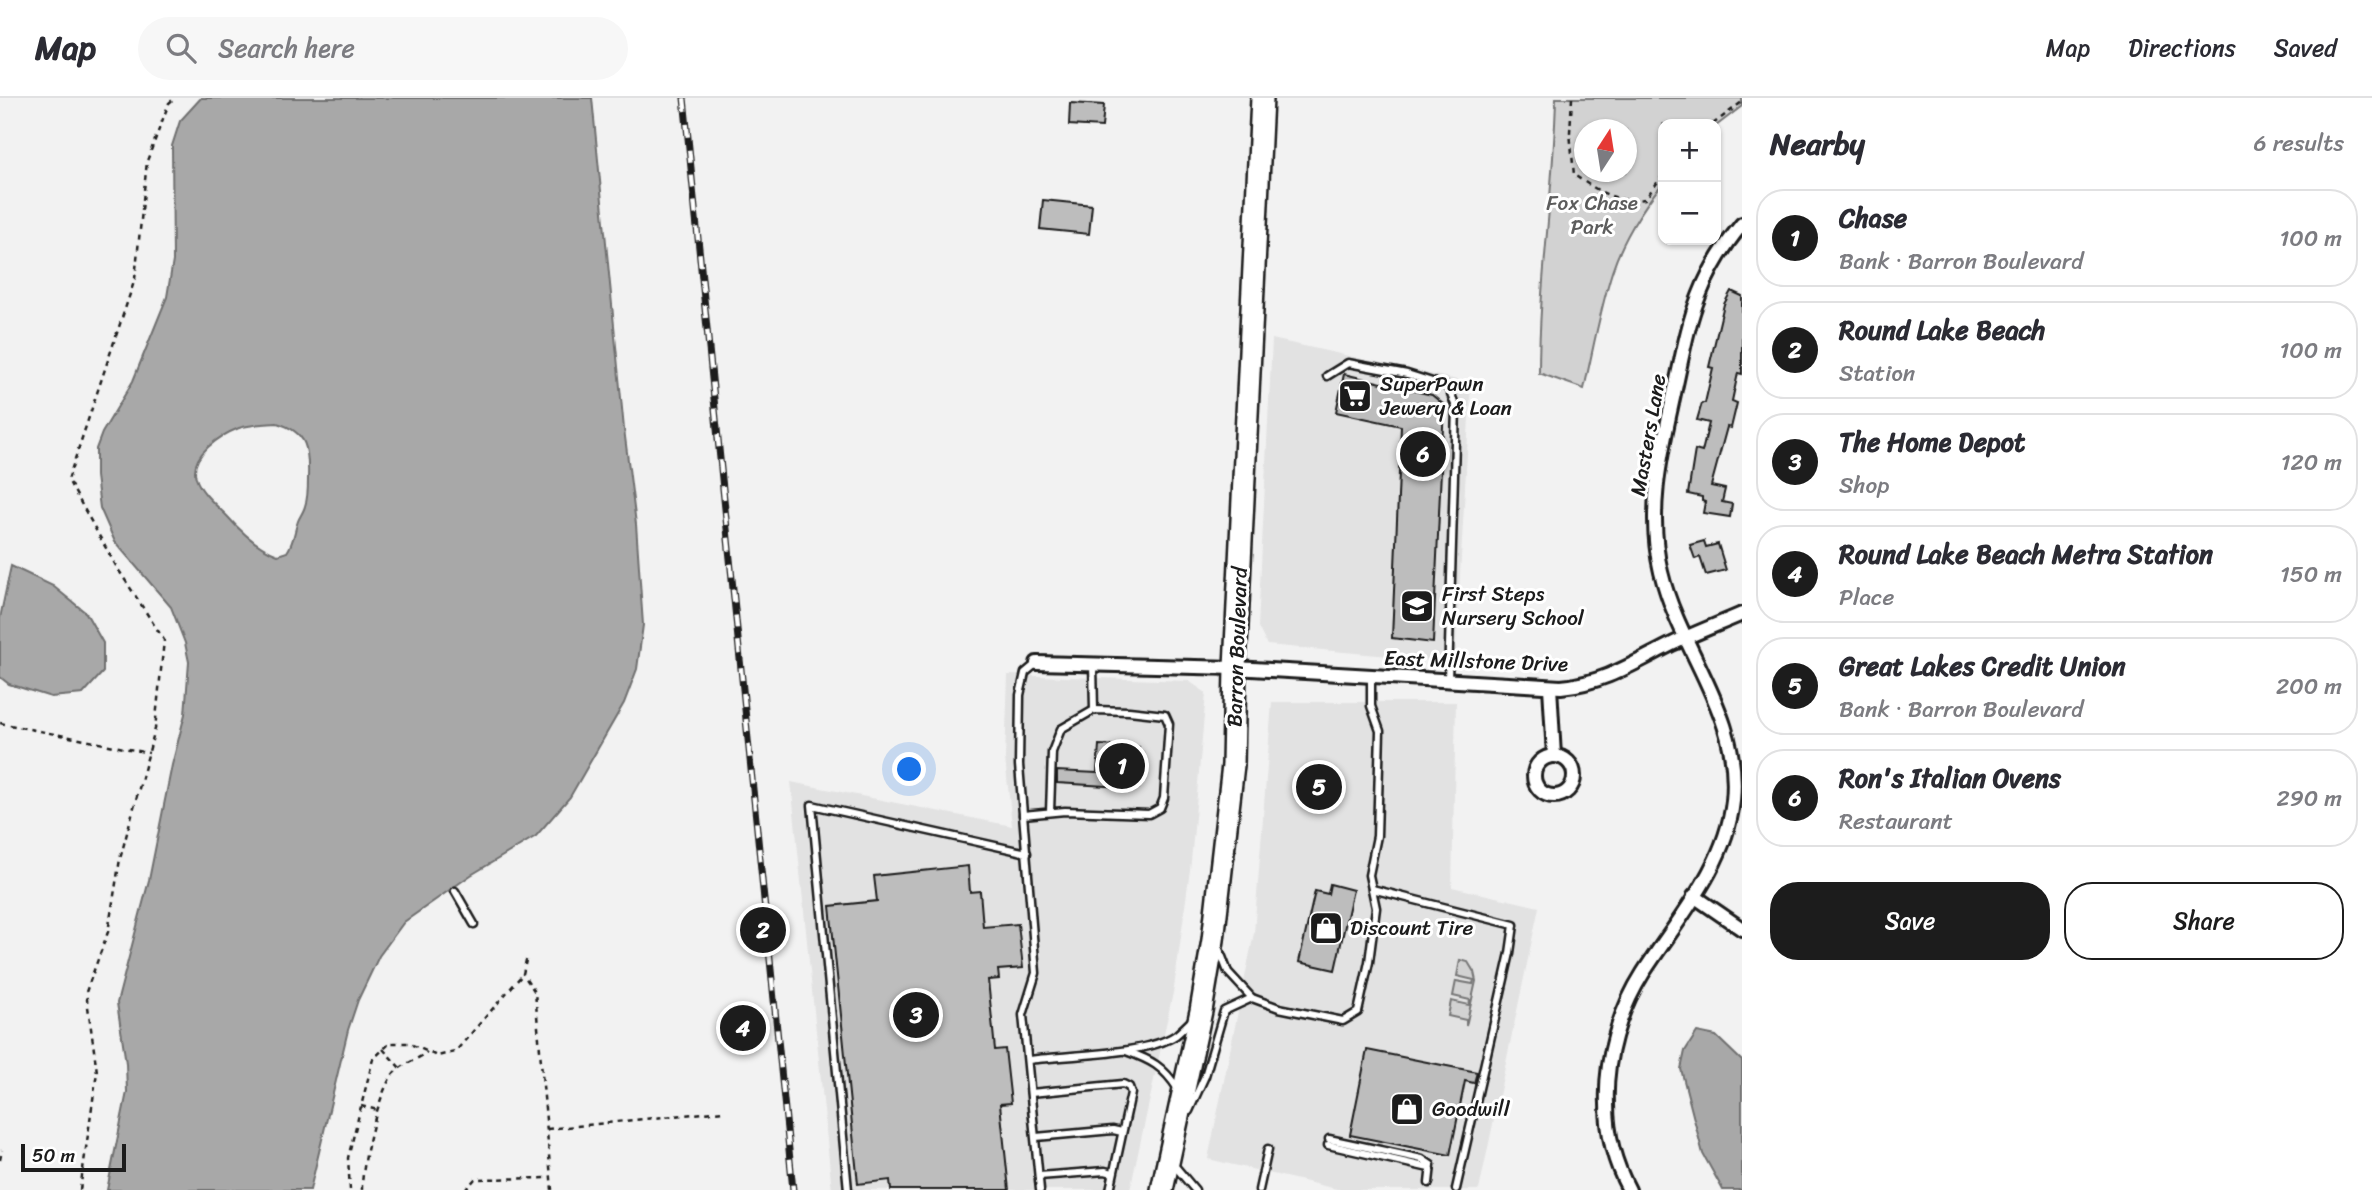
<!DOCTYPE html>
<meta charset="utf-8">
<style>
:root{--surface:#fff;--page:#f7f7f7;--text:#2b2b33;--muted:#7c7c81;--line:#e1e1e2;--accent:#1c1c1c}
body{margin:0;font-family:Sriracha,sans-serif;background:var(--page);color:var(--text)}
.controls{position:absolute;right:21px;top:21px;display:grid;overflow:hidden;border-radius:14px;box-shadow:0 2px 5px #0004}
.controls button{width:63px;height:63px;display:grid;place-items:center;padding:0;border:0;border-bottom:2px solid var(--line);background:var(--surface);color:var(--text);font:35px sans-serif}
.compass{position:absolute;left:1574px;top:21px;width:63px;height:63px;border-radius:50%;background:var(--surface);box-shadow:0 2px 5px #0004;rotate:12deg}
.scale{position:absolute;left:21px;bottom:18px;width:105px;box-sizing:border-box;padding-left:7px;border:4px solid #1c1c1c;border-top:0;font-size:19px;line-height:24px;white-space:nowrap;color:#1c1c1c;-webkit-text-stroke:5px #fff;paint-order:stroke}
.you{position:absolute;left:910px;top:672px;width:24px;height:24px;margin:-18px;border:5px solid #fff;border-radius:50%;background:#1a73e8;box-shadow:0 0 0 10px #1a73e833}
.badge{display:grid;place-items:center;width:46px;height:46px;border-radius:50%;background:var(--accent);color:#fff;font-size:23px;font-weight:700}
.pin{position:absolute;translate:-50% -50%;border:4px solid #fff;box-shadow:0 2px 7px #0006}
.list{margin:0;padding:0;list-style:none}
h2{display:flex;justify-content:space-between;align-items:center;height:91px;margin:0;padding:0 28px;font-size:30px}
h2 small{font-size:23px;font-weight:400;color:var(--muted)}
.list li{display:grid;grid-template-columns:46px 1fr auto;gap:21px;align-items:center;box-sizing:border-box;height:98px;margin:0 14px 14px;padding:0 14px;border:2px solid var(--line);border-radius:28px}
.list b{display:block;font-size:26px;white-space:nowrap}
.list p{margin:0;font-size:23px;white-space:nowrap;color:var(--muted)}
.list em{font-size:23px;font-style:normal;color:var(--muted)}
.actions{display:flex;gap:14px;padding:21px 28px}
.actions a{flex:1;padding:16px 0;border:2px solid var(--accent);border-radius:28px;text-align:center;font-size:24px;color:var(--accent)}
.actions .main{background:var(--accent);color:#fff}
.icon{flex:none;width:38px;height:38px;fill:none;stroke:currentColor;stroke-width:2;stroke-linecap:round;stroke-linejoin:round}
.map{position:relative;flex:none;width:1742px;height:1092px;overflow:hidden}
header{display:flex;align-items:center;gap:42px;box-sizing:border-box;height:98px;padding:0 35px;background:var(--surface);border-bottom:2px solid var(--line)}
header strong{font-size:33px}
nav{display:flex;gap:38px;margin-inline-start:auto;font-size:24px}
.search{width:490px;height:63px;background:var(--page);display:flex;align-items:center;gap:18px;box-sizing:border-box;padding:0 24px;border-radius:38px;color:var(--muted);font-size:26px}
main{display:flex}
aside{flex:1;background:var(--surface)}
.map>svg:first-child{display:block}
.built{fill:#e2e2e2}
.green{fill:#d2d2d2;stroke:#777;stroke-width:2;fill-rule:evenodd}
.water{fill:#a8a8a8;stroke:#707070;stroke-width:2;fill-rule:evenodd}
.building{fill:#bdbdbd;stroke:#1c1c1c;stroke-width:2}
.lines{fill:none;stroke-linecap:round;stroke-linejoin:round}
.service-casing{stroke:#1c1c1c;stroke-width:11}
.minor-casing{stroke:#1c1c1c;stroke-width:18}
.primary-casing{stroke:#1c1c1c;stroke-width:26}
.path{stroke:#1c1c1c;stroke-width:2.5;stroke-dasharray:5 5;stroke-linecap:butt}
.service{stroke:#fff;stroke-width:6}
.minor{stroke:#fff;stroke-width:12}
.primary{stroke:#fff;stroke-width:21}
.rail-casing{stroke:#1c1c1c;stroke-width:7}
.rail{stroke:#fff;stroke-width:4.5;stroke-dasharray:13;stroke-linecap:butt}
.labels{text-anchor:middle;stroke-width:6;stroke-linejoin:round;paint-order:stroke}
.park-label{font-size:21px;fill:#5c5c5c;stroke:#fff}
.poi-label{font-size:21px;fill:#1c1c1c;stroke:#fff;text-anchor:start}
.street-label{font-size:21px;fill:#1c1c1c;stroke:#fff}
</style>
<header>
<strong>Map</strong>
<div class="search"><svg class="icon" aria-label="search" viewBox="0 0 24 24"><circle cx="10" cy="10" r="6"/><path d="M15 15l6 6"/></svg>Search here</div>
<nav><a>Map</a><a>Directions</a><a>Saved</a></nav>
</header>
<main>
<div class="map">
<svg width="1742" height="1092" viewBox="0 0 1742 1092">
<rect width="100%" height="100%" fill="#f2f2f2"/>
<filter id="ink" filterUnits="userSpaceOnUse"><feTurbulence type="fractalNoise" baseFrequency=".0143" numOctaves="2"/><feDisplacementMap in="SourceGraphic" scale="14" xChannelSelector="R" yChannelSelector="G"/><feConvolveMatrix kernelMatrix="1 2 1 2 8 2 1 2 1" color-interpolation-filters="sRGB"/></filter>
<g filter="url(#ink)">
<g class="built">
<polygon points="1272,241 1471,285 1455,564 1267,547 1258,529"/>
<polygon points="1008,577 1189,583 1206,595 1191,764 1174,890 1130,1092 832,1092 791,684 1012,728 1005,660"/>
<polygon points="1272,604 1456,604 1452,789 1539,809 1479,1092 1341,1092 1208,1061 1254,835"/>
</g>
<g class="green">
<path d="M 1556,0 L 1742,0 L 1742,8 L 1716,28 L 1663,26 L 1663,85 C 1642,110 1622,143 1612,174 C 1600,212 1593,252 1584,291 L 1539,275 C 1539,183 1554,92 1556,0 ZM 1584,32 L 1626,32 L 1626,74 L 1584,74 Z"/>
<polygon points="1460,862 1468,864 1474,874 1476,883 1466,928 1466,922 1448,918 1451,903 1469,907 1470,902 1453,898 1456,883 1473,886 1474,882 1457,878"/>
</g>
<g class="water">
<path d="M 201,0 L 592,0 L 624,331 L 636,426 L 643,527 L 637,571 L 624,605 L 570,699 L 536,738 L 471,777 L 404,824 L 379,858 L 358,902 L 348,932 L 310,1092 L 107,1092 L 127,994 L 126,965 L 117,905 L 149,782 L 172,667 L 185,616 L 189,564 L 185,545 L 171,509 L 115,444 L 100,410 L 96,378 L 96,351 L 102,335 L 133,283 L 167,199 L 173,163 L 172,48 L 180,23 ZM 277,325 C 308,334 309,352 308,381 C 308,390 308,400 305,408 C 304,413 300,418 298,423 C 294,434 294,444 287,454 L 278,457 C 258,450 241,434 227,418 C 216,407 201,395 196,380 C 189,357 221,337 239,330 C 251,326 264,326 277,325 Z"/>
<polygon points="11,468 53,488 86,515 103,545 103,574 83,596 51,599 9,586 0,579 0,520"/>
<polygon points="1697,934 1716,938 1742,963 1742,1092 1723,1092 1703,1056 1681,971 1685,953"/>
</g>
<g class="building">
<polygon points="1070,5 1104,7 1102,29 1069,27"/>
<polygon points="1043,102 1092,107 1089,136 1040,131"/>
<polygon points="1731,193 1742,198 1742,276 1738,275 1732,303 1737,305 1731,330 1727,329 1711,388 1725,391 1722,404 1732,406 1730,419 1703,415 1705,404 1702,403 1702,399 1688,396 1695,352 1702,354 1709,325 1697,322 1702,305 1705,305 1713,270 1709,269 1724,206"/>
<polygon points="1344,276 1432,297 1444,307 1433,545 1392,540 1401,328 1336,314"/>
<polygon points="1704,443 1706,449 1718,446 1726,472 1706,477 1700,459 1695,461 1690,447"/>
<polygon points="1099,647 1139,649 1139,654 1143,654 1146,663 1146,674 1139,690 1057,685 1057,673 1097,675"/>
<polygon points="968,768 970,794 980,793 983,829 1018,826 1023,870 998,872 999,881 988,882 995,952 1005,951 1011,1005 1000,1006 1009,1092 891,1092 890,1082 858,1086 830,808 877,803 874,778"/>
<polygon points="1330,786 1353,792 1335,872 1299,864 1315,793 1328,796"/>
<polygon points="750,917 752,942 736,943 734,918"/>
<polygon points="1367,952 1477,974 1474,985 1465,983 1450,1057 1350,1037"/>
</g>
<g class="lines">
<g class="service-casing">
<g id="service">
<polyline points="1327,278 1348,265 1407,276 1448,289 1456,309 1448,582"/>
<polyline points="1037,565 1025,575 1020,597 1019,667 1036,875 1023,917 1040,1092"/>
<polyline points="1093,567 1094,612"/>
<polyline points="1023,717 1065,713 1149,716 1160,710 1164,700 1169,626 1165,617 1129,613 1094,612 1061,631 1052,654 1050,714"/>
<polyline points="1372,791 1514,827 1510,855 1456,1091"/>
<polyline points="455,793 474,826"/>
<polyline points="1219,851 1228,874 1252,900 1279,910 1343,923 1358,914 1369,864 1376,810 1369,777 1377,738 1380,633 1371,608 1371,578"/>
<path d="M 1126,953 C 1151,962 1163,968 1178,991"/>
<path d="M 1028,962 C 1065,957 1147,957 1176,937 C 1181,933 1187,927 1192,922"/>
<polyline points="1031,995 1123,986 1129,989 1131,995 1110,1092"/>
<polyline points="1189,1013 1205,978 1224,913 1252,900"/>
<polyline points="1036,1039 1113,1032 1122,1034"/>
<polyline points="1329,1041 1422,1061 1431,1067 1429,1085"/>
<polyline points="1328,1047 1429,1070 1430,1072"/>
<polyline points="1174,1067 1195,1092"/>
<polyline points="1039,1078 1105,1073 1113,1075"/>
<polyline points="848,1092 812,707 1027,755"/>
<polyline points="1259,1092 1268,1051"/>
</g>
</g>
<g class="minor-casing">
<g id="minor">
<path d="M 1037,565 L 1235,570 L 1561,589 C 1604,585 1634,565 1672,546 C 1695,535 1719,526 1742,516"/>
<polyline points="1550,589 1554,658"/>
<circle cx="1554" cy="678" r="20"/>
<polyline points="1694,798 1742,831"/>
<path d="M 1629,1092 C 1615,1066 1607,1035 1607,1006 C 1605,961 1619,913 1643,875 C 1677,822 1726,768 1733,703 C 1742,616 1680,554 1661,474 C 1646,412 1662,351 1675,291 C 1682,260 1687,228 1699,198 C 1709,172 1724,148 1742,126"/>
</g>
</g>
<g class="primary-casing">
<polyline id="primary" points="1162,1092 1201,913 1213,842 1233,667 1235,570 1262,0"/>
</g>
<g class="path">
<path d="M 1572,0 L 1570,34 L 1574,77 C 1597,92 1616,106 1645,101 L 1663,77"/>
<polyline points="1713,26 1742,4"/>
<polyline points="0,625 149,655"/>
<polyline points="526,862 523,876 535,894 552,1092"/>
<polyline points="383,951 401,971"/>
<polyline points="361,1008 378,1012"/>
<polyline points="547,1031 723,1013"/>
<polyline points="0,1062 2,1052"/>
<polyline points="80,1092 97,974 86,894 108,834 120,761 155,631 164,542 116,468 68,382 135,181 147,63 169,5 175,0"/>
<polyline points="350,1092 348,1060 373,961 390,945 408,945 437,958 455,954 523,876"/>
<path d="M 362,1092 C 361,1069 379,991 394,975 C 403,966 417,962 427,954"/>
<polyline points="465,1092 475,1081 551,1080"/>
</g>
<use href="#service" class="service"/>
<use href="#minor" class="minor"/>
<use href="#primary" class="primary"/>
<g class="rail-casing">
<polyline id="rail" points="684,0 793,1092"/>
</g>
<use href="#rail" class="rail"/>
</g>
</g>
<defs>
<g id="supermarket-square" transform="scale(1.75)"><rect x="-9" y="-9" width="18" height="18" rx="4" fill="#1c1c1c" stroke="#fff"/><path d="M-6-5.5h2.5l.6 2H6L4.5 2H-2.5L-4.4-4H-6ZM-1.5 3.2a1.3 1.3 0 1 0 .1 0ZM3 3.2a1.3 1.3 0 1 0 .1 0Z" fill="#fff"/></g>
<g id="school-square" transform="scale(1.75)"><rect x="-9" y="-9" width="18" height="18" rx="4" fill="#1c1c1c" stroke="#fff"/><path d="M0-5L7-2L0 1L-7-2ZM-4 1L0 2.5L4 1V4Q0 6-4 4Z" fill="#fff"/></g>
<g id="shop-square" transform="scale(1.75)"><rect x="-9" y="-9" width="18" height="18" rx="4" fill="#1c1c1c" stroke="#fff"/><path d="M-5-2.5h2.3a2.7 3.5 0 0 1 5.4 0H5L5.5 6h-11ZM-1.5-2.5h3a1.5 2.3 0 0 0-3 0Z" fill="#fff"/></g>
</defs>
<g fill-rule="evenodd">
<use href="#supermarket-square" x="1355" y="298"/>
<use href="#school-square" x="1417" y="508"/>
<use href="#shop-square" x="1326" y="830"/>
<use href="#shop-square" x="1407" y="1011"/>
</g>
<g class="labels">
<g class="park-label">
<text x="1592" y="112">Fox Chase<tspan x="1592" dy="24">Park</tspan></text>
</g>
<g class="poi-label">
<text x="1380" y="293">SuperPawn<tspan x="1380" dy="24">Jewery &amp; Loan</tspan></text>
<text x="1442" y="503">First Steps<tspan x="1442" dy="24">Nursery School</tspan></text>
<text x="1350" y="837">Discount Tire</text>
<text x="1432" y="1018">Goodwill</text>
</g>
<g class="street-label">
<text transform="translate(1648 337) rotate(-80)" y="7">Masters Lane</text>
<text transform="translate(1237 549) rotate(-88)" y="7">Barron Boulevard</text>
<text transform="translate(1476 563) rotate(2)" y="7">East Millstone Drive</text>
</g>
</g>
</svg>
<div class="controls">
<button>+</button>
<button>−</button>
</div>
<svg class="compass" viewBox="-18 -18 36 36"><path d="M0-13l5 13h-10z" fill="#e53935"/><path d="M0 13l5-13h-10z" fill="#7c7c81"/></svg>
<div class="scale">50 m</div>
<div class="you"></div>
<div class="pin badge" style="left:1122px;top:668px">1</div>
<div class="pin badge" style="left:763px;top:832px">2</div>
<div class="pin badge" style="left:916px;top:917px">3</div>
<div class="pin badge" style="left:743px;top:930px">4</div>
<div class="pin badge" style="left:1319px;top:689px">5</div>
<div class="pin badge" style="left:1423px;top:356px">6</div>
</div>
<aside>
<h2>Nearby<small>6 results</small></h2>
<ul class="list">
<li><span class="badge">1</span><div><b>Chase</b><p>Bank · Barron Boulevard</p></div><em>100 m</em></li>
<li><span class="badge">2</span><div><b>Round Lake Beach</b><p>Station</p></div><em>100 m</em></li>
<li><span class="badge">3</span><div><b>The Home Depot</b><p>Shop</p></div><em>120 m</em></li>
<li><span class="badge">4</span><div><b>Round Lake Beach Metra Station</b><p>Place</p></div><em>150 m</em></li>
<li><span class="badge">5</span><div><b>Great Lakes Credit Union</b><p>Bank · Barron Boulevard</p></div><em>200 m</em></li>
<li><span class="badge">6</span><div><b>Ron's Italian Ovens</b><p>Restaurant</p></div><em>290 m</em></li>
</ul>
<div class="actions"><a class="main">Save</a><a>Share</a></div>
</aside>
</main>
